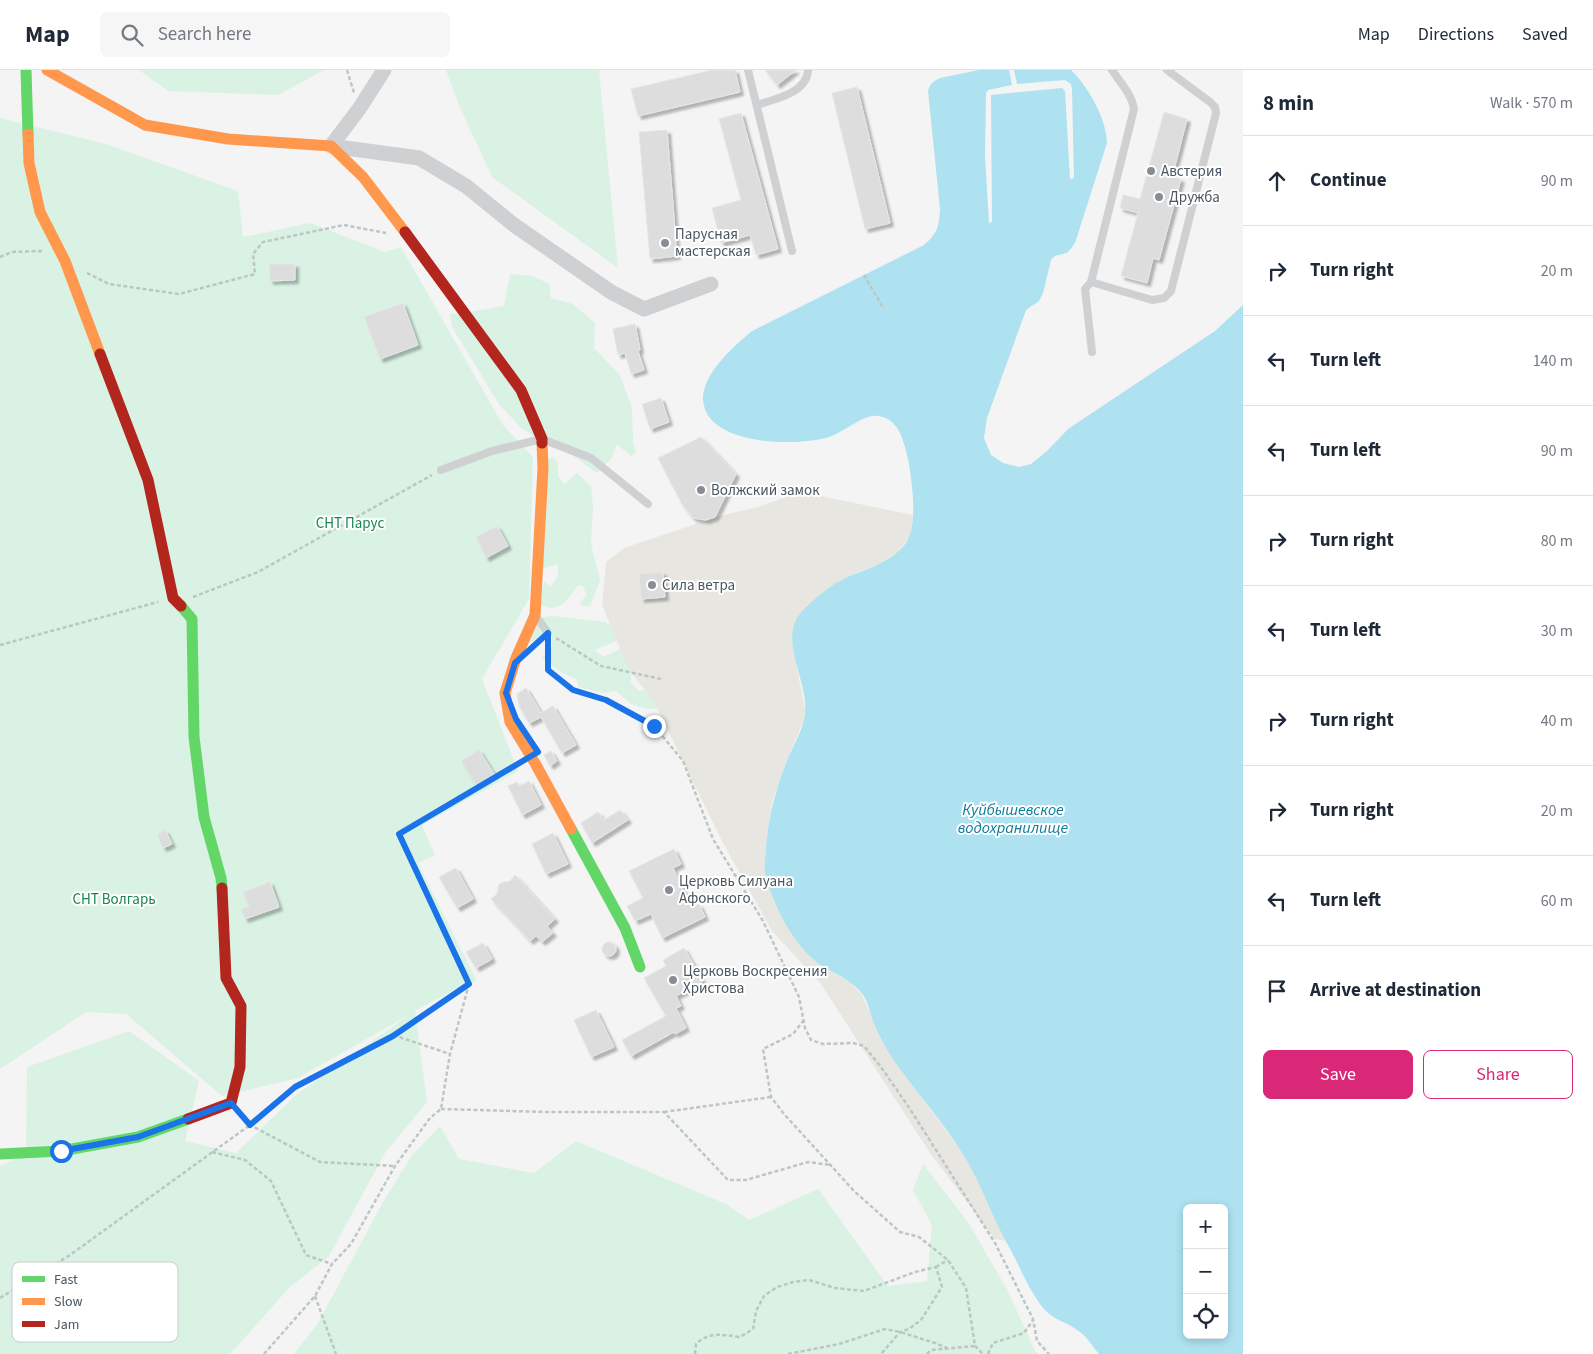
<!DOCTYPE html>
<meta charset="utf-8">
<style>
:root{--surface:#fff;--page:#f6f6f7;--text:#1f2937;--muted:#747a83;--line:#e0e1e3;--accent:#db2777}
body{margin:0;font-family:"Source Sans 3",sans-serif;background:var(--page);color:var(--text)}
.controls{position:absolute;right:15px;bottom:15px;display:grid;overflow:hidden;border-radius:8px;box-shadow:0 2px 8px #0003}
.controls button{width:45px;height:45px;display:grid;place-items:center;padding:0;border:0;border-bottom:1px solid var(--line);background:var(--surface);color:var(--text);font:25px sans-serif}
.stop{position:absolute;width:15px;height:15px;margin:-11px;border:4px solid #1a73e8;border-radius:50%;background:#fff}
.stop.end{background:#1a73e8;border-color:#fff;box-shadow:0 1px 5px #0008}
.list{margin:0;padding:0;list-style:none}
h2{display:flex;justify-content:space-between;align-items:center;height:65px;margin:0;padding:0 20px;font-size:21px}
h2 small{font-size:16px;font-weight:400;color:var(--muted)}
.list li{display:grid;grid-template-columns:32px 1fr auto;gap:15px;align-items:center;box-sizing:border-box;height:90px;padding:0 20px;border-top:1px solid var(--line)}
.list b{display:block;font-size:19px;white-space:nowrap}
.list em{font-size:16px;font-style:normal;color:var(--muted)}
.actions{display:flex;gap:10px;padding:15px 20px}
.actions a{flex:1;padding:11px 0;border:1px solid var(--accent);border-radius:8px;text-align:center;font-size:18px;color:var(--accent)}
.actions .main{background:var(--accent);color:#fff}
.icon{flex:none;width:28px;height:28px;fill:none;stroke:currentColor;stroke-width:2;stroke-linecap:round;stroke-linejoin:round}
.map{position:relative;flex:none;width:1243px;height:1284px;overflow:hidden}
header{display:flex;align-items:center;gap:30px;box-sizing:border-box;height:70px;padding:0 25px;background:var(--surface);border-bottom:1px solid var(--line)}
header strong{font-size:24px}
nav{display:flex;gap:28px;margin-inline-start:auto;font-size:18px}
.search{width:350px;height:45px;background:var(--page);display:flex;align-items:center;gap:12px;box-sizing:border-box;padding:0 18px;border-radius:8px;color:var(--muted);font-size:19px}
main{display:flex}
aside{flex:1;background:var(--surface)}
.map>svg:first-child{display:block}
.green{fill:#d9f2e3}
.sand{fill:#e7e6e1}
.water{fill:#aee2f0;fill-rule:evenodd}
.pier{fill:#f4f4f4}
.building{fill:#ddddde;stroke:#e5e6e7;filter:url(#shadow)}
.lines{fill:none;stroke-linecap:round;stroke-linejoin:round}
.path{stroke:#bcc7c4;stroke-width:2.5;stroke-dasharray:4 2.5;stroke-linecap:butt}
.lane{stroke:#ced0d2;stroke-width:8}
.street{stroke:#ced0d2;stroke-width:15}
.fast{stroke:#63d668;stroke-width:11}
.slow{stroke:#ff974d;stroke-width:11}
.jam{stroke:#b3261e;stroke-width:11}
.route{stroke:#1a73e8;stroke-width:6}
.poi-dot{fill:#868d94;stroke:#fff;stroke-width:2}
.labels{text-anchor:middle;stroke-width:4;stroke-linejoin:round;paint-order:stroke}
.poi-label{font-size:15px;fill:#4a5661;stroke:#fff;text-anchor:start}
.park-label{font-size:15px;fill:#17864f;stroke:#fff}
.water-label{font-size:16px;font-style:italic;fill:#0c7c9b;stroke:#fff}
.key{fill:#fff;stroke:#c9ccd0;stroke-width:1}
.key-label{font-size:14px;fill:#4a5661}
</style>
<header>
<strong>Map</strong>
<div class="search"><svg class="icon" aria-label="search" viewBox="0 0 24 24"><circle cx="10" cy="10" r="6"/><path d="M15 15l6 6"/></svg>Search here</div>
<nav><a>Map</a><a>Directions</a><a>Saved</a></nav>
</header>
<main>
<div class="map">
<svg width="1243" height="1284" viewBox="0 0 1243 1284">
<defs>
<filter id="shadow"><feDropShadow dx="3.5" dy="3.5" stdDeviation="1" flood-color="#0004"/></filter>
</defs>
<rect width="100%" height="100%" fill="#f4f4f4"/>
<g class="green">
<polygon points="139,0 324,0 278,25 168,21"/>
<polygon points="446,0 599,0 618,198 492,107 458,33"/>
<polygon points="0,48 106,74 238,121 243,167 310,153 385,182 401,177 503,355 533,387 529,529 482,609 518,701 422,755 435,785 418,793 477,911 471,913 469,912 415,941 427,1032 385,1083 329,1186 290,1217 230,1284 0,1284 0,1096 26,1084 27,997 129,961 199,1011 185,1071 236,1083 296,1025 409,945 298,1008 222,1026 126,944 86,942 0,999"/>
<polygon points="510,204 533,206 549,214 551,228 573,234 595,253 594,278 620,305 632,338 633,371 636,382 631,386 617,374 612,388 597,403 568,382 551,377 521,358 499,334 452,257 450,244 457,244 504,236"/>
<path d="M 553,387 L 558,393 L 558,406 L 564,414 L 577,403 L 591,416 L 593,438 L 591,474 L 600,510 L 590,537 L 583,536 L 580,532 L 587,525 L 582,515 L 577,516 C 571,525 563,538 551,538 C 547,538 542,535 539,534 L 544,511 L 551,517 L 558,506 L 558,494 L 543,498 L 538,393 Z"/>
<polygon points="553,546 605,552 625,564 614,572 595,580 604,587 627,575 632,584 631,613 639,621 653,620 671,638 647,639 631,634 616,621 603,623 579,617 576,609 562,603 542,588 552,578 552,561 529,573 528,549"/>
<polygon points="440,1056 459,1089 534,1103 576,1071 726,1134 749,1150 818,1119 888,1216 927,1211 932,1155 913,1120 923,1094 968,1152 1008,1221 1035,1281 1039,1284 294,1284 318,1253 383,1132 412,1085"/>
</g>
<polygon class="sand" points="801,422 913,445 910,466 898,482 879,494 858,502 817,528 807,536 793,578 805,640 803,652 787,690 772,732 767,764 765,798 809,886 820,895 850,912 862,925 882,970 912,1015 959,1078 972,1099 1006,1171 995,1169 930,1083 821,914 772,861 722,771 654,632 629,600 602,535 606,492 624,478 723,445 755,438"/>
<path class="water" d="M 979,0 L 1071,0 C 1088,16 1107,50 1107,73 L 1075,173 C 1072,177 1070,181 1066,183 C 1060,186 1056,183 1051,190 L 1043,223 L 1039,231 L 1026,240 L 987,348 L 984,368 L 991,385 L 1003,393 L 1019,397 L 1031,394 L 1047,381 L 1068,359 L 1215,261 L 1243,235 L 1243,1284 L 1099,1284 C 1093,1277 1088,1268 1080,1262 C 1065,1250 1053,1252 1040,1234 C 1030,1220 1023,1205 1016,1190 C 1008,1175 1000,1161 993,1145 C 986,1130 980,1115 972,1100 C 951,1060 919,1027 893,989 C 885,977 879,965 873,951 C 870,943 868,932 863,925 C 853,911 836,904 822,896 C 795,879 770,831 765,800 C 764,793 766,785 766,778 C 768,747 776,718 788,688 C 794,674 804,658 805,642 C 808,614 783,577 796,550 C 800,542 808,535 815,529 C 824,521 833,514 844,509 C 855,503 866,500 877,495 C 889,489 904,480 909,467 C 917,447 912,411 908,389 C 904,372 899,348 878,346 C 862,344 843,364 826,368 C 795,376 705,376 703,329 C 703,303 734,276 752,261 L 924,175 C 938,163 939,156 940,139 L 928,21 C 930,14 933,11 940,8 ZM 1187,1138 L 1224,1138 L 1224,1265 L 1187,1265 Z"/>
<polygon class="pier" points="1009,0 1014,0 1017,14 1065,10 1071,14 1072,19 1074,108 1070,109 1065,21 1062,18 991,25 992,152 989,153 985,86 986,23 988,20 1012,15"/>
<g class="building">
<polygon points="712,0 735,0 740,22 638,46 631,19"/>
<polygon points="765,0 796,0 777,15"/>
<polygon points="857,17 890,153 865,159 832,23"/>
<polygon points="1164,42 1187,49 1172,107 1181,109 1159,190 1153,188 1147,213 1121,206 1138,143 1120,138 1123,125 1140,129"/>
<polygon points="741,43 778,179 756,185 750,165 721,173 712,138 741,130 719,49"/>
<polygon points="667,60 677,186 650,189 639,62"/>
<polygon points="269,194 295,194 295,210 270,211"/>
<polygon points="403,233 418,275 380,289 364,247"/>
<polygon points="635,254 640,280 638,281 644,300 631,304 625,283 618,285 613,259"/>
<polygon points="661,328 669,352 650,359 642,334"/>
<polygon points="701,367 736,404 715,447 706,450 693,448 683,436 658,388"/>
<polygon points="497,456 508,476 486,488 476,467"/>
<polygon points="663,502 665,527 641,529 639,504"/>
<polygon points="526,618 541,643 553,636 576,675 562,683 541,647 529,653 519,636 517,624"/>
<polygon points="479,680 494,704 476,715 461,691"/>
<polygon points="551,681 557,691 550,696 544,685"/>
<polygon points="529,711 541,735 522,745 508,716 517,712 519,716"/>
<polygon points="620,740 628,750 592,773 581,753 598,742 604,750"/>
<polygon points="165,760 172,774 163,778 157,765"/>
<polygon points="553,763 568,794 546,804 532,774"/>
<polygon points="674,779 681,794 673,798 691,837 699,834 705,847 662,868 651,844 635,851 627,836 643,828 629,801"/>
<polygon points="456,798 473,829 457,838 439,807"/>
<polygon points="515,805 555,849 547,856 553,863 542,872 536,866 530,871 491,829 497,824 499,814 504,812 510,811"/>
<polygon points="270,812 279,837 245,849 241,839 249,836 243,822"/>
<circle cx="609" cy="879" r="7"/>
<polygon points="483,873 492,889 476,898 466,882"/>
<polygon points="684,878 703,911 676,926 681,936 676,938 686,958 675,964 674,962 631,986 622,970 666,946 644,908 666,896 663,890"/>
<polygon points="596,940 614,977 591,987 574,950"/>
</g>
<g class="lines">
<g class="path">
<polyline points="347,0 354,23"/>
<polyline points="0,187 12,182 42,181"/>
<polyline points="87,203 109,214 179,224 255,204 253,184 263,172 344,155 386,163"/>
<polyline points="864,205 884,239"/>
<polyline points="193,527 258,502 432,405"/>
<polyline points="556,568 601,596 661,609"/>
<polyline points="548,572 548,600 573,621 606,631 654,656 683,691 713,769 763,851 799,927 805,958 811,970 823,974 853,973 864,976 881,997 910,1039 995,1173 1033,1249 1037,1271 1049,1284"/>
<polyline points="0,575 158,532"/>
<polyline points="804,950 793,964 763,979 771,1027 784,1044 854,1121 900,1162 919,1167 948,1190 966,1218 975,1276 983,1284"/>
<polyline points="393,965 469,914"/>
<polyline points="441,1039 547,1042 664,1042 728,1110 746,1110 808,1092 830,1095"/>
<polyline points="664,1042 771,1027"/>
<polyline points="241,1044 250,1055 320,1092 395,1096"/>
<polyline points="212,1082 245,1090 271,1111 306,1185 332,1194"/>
<polyline points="936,1197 948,1190"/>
<polyline points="315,1226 336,1284"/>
<polyline points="0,1228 70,1185 250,1055 295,1017 393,965 450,984"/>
<polyline points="264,1284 315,1226 332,1194 351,1174 395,1096 430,1048 441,1039 450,984 469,914 399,764 518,693"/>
<path d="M 695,1284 L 696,1274 C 710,1261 722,1265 740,1267 L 753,1259 L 756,1241 L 764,1226 L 777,1217 L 793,1212 L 809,1210 L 835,1218 L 864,1221 L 915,1202 L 936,1197 L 942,1217 L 921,1250 L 909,1259 L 900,1262 L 881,1284"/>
<polyline points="788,1284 839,1274 885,1259 900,1262 935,1273 947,1278"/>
<polyline points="927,1284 931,1280 975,1276"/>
<polyline points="988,1284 993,1273 1024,1263 1033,1250"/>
</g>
<g class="lane">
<polyline points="748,0 792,181"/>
<path d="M 757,35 C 775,29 807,23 808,0"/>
<polyline points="1091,212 1152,230 1164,228 1171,221 1216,43 1215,37 1210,32 1167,0"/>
<path d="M 1092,282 L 1085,219 L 1091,212 L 1134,39 C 1132,25 1120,12 1112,0"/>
<polyline points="441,400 492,381 542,369 591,388 648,434"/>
<polyline points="536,546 548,563"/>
</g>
<polyline class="street" points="384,0 359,39 331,76 419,88 466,116 514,155 611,222 644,239 711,214"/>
<g class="fast">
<polyline points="26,0 28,64"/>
<polyline points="181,536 192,549 194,667 204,747 221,808 222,818"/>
<polyline points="571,759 625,858 640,897"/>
<polyline points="0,1084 61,1081 138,1067 188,1049"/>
</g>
<g class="slow">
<polyline points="47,0 145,55 228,69 331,76 363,107 405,162"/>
<polyline points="28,64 29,93 40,142 65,191 100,284"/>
<polyline points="542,373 543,398 535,545 516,588 505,623 510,652 535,693 571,759"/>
</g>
<g class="jam">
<polyline points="405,162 521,320 542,369 542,373"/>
<polyline points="100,284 148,410 173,528 181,536"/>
<polyline points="188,1049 231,1033 240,997 241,936 226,908 222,818"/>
</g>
</g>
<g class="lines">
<polyline class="route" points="61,1081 138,1067 231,1033 250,1055 295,1017 393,966 469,914 399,764 538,682 516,649 506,623 515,593 548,563 548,600 573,620 606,630 654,656"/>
</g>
<g class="poi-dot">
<circle cx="1151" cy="101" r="5"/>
<circle cx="1159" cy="127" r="5"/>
<circle cx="665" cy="173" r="5"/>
<circle cx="701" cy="420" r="5"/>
<circle cx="652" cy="515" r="5"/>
<circle cx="669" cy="820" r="5"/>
<circle cx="673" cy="910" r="5"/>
</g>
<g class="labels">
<g class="poi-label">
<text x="1161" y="106">Австерия</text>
<text x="1169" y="132">Дружба</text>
<text x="675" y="169">Парусная<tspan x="675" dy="17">мастерская</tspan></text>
<text x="711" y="425">Волжский замок</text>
<text x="662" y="520">Сила ветра</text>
<text x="679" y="816">Церковь Силуана<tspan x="679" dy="17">Афонского</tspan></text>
<text x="683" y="906">Церковь Воскресения<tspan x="683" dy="17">Христова</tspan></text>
</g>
<g class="park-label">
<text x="350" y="458">СНТ Парус</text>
<text x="114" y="834">СНТ Волгарь</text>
</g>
<g class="water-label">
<text x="1013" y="745">Куйбышевское<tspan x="1013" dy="18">водохранилище</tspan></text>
</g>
</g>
<rect x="12" y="1192" width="166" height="80" rx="8" class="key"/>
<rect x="22" y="1206" width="23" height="6" fill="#63d668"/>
<rect x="22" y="1228" width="23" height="7" fill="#ff974d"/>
<rect x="22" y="1251" width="23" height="6" fill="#b3261e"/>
<g class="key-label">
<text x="54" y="1214">Fast</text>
<text x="54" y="1236">Slow</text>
<text x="54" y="1259">Jam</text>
</g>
</svg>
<div class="controls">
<button>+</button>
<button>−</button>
<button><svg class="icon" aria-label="locate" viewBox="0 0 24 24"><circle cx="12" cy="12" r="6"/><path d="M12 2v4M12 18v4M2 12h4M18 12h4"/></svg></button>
</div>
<div class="stop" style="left:61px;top:1081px"></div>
<div class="stop end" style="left:654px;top:656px"></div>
</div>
<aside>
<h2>8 min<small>Walk · 570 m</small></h2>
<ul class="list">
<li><svg class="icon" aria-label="ahead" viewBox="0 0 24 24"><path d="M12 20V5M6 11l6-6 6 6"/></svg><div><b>Continue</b></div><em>90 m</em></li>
<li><svg class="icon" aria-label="right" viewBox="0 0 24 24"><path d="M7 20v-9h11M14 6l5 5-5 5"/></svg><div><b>Turn right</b></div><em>20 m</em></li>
<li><svg class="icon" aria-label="left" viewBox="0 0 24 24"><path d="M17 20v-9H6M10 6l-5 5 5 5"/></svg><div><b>Turn left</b></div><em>140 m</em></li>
<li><svg class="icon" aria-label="left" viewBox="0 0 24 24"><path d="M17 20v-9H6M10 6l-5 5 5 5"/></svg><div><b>Turn left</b></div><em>90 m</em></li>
<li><svg class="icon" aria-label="right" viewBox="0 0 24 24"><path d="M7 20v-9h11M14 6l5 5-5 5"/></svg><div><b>Turn right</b></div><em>80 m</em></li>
<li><svg class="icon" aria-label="left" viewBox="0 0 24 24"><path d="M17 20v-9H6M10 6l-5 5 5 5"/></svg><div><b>Turn left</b></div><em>30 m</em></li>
<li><svg class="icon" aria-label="right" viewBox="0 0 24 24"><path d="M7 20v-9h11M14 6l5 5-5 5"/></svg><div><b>Turn right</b></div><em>40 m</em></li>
<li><svg class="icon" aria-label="right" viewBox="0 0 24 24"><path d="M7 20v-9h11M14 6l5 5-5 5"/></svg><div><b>Turn right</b></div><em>20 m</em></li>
<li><svg class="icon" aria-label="left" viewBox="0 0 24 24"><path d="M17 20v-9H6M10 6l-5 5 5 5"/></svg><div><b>Turn left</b></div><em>60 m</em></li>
<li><svg class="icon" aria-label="arrive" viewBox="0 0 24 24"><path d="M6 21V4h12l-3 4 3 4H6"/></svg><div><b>Arrive at destination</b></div></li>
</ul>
<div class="actions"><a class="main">Save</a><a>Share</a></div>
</aside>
</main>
